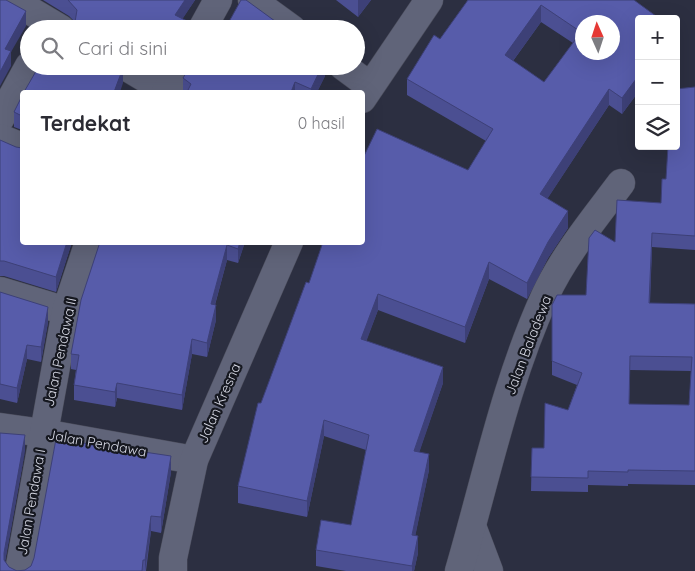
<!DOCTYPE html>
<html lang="id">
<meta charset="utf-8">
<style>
:root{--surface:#fff;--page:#f7f7f7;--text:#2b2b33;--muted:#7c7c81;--line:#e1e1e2}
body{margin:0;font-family:Quicksand,sans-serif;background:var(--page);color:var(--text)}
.controls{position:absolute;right:15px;top:15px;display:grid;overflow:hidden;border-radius:5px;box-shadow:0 5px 20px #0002}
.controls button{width:45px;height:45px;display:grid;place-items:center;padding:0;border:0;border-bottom:1px solid var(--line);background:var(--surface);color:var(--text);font:25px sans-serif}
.compass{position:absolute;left:575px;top:15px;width:45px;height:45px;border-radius:50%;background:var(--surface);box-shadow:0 5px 20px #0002;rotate:357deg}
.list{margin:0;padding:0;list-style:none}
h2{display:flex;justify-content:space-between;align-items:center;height:65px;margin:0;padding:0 20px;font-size:21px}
h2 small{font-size:16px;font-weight:400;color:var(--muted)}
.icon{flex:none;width:28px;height:28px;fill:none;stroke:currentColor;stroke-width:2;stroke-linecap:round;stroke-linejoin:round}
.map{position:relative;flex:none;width:695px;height:571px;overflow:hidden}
.search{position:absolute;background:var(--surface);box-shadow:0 5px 20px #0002;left:20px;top:20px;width:345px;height:55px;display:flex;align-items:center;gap:12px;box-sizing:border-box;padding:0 18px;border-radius:28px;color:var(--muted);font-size:19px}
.panel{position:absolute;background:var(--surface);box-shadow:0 5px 20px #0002;left:20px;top:90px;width:345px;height:155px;border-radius:5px}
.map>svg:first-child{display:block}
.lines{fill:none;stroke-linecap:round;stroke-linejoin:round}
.minor-casing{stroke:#4b4d5c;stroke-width:29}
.minor{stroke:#606479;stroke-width:28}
.wall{fill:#4b4f92;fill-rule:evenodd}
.shaded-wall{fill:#3d4077}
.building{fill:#575caa;stroke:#3d4077;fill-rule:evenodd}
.labels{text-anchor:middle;stroke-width:4.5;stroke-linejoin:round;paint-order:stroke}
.street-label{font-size:14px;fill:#d5d7e3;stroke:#161820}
</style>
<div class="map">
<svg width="695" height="571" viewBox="0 0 695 571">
<rect width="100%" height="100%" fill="#2c2f41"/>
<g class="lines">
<g class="minor-casing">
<g id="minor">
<polyline points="12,0 61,29"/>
<polyline points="252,0 292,29"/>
<polyline points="202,29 218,0"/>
<polyline points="125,66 167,91"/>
<polyline points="343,66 370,86"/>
<polyline points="166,92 181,66"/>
<polyline points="362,99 429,0"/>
<polyline points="0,119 29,66"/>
<polyline points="0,138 22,147"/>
<polyline points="0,291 66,311"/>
<polyline points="0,427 43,433 194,460"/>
<polyline points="472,526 489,571"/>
<polyline points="19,571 66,311 89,242"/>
<polyline points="173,571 173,558 194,460 289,242"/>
<path d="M 459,571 C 486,479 505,384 545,296 C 564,255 594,219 621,183"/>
</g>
</g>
<use href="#minor" class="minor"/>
</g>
<g class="wall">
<polygon points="43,0 195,0 182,19 195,28 75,22 69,16"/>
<polygon points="336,0 371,0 358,17"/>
<path d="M 468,0 L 634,0 L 639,19 L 639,91 L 622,114 L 609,105 L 547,199 L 568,228 L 548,258 L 527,299 L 489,279 L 465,343 L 378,310 L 366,341 L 443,383 L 419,452 L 429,470 L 415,536 L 418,553 L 414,571 L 346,571 L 316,566 L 316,550 L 351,525 L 366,450 L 324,436 L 307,517 L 238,503 L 238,486 L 261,403 L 309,283 L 468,170 L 486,141 L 407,95 L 407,79 L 440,39 ZM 541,22 L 573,43 L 544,82 L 513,61 Z"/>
<polygon points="325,66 325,76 317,92 183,92 183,78"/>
<path d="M 695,87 L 695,250 L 652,247 L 650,303 L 695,304 L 695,485 L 628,484 L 628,486 L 588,485 L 588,492 L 531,491 L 532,448 L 544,448 L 568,410 L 577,385 L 552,375 L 552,305 L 586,295 L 615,242 L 661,203 L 677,127 L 676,89 ZM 630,370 L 691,371 L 689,405 L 629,404 Z"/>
<polygon points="22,96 22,130 14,127 14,112"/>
<polygon points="0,140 72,242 56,292 4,276 0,276"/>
<polygon points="100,242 245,242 238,263 227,260 215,305 216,320 207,357 192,354 182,410 117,398 115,407 74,400 74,385 76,370 71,369 71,354"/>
<polygon points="0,292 48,322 41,362 27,359 17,403 0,399"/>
<polygon points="25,451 5,561 9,567 17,571 25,570 171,472 161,533 151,531 146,571 0,571"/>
</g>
<g class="shaded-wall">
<polygon points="185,0 195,0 176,29 175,15"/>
<polygon points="358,0 371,0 358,17"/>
<polygon points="541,5 541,22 505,72 505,55"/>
<polygon points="26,11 26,26 11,52 11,66 0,86 0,72 5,49"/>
<polygon points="322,66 325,66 325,76 317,92 311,92 311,89"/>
<polygon points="123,68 123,83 120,92 114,92"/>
<polygon points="639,75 639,91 622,114 622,98"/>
<polygon points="295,82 295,92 291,92"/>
<polygon points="609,89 609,105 540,210 540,194"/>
<polygon points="568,211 568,228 548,258 527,299 527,283 548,242"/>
<polygon points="652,233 652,247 649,317 649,303"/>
<polygon points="67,242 72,242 56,292 56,277"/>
<polygon points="240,242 245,242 238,263 238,249"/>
<polygon points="227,245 227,260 211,319 211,304"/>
<polygon points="489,262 489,279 465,343 465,327"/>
<polygon points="378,294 378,310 361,356 361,339"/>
<polygon points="216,305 216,320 207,357 207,343"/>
<polygon points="48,307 48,322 41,362 41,347"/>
<polygon points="192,339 192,354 182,410 182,395"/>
<polygon points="27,345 27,359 17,403 17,388"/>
<polygon points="443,367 443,383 414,468 414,451"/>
<polygon points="117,383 117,398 115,407 115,392"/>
<polygon points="324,420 324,436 307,517 307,501"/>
<polygon points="25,435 25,451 4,568 4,553"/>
<polygon points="429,454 429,470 412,552 412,535"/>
<polygon points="171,456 171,472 161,533 161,517"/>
<polygon points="151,516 151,531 145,571 145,560"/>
<polygon points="418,536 418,553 414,571 412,571 412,566"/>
</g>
<g class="building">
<polygon points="0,0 6,0 26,11 5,49 11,51 0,72"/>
<polygon points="68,0 185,0 175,15 189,22 195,28 198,29 70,29 71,25 75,22 77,10"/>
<polygon points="241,0 246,0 279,24 276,29 225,29"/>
<path d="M 468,0 L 634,0 L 660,19 L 639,19 L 639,75 L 622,98 L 609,89 L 540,194 L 568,211 L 548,242 L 527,283 L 489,262 L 465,327 L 378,294 L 361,339 L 443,367 L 414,451 L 429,454 L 412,535 L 418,536 L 412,566 L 316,550 L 321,520 L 351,525 L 369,435 L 324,420 L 307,501 L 238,486 L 258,403 L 261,403 L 306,282 L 309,283 L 323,242 L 362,242 L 362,160 L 377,129 L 468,170 L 493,129 L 407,79 L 434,35 L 440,39 ZM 541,5 L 581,32 L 544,82 L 505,55 ZM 582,22 L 612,22 L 612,52 L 582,52 Z"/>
<polygon points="39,66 48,66 54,68 55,66 121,66 123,68 114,92 24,92"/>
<polygon points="190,66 322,66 311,89 295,82 291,92 187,92 191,84 183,78"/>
<path d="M 695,87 L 695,236 L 652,233 L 649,303 L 695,304 L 695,471 L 628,470 L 628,472 L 588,471 L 588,478 L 531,477 L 532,448 L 544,448 L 545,403 L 568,410 L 582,373 L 552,361 L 552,305 L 557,295 L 586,295 L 589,238 L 595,230 L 615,242 L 617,200 L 661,203 L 662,179 L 666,179 L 668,146 L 676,146 L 676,127 L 678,127 L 676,108 L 676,89 ZM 630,356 L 692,357 L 689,405 L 629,404 Z"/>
<polygon points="22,96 22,116 14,112"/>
<polygon points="0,140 16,147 22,148 22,242 67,242 56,277 4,261 0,261"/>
<polygon points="100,242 240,242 238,249 227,245 211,304 216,305 207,343 192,339 182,395 117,383 115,392 74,385 79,355 71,354 81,300"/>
<polygon points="0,292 48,307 41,347 27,345 17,388 0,384"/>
<polygon points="0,433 25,435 4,553 4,560 9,567 17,571 25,570 31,566 34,558 56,439 171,456 161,517 151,516 145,560 143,560 142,571 0,571"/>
</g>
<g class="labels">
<g class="street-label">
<text transform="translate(528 345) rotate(-69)" y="5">Jalan Baladewa</text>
<text transform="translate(60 352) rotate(-78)" y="5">Jalan Pendawa II</text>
<text transform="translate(219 403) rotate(-66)" y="5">Jalan Kresna</text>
<text transform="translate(97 443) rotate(10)" y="5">Jalan Pendawa</text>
<text transform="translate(31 502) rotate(-80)" y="5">Jalan Pendawa I</text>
</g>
</g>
</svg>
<div class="controls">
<button>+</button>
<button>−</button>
<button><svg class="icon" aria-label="layers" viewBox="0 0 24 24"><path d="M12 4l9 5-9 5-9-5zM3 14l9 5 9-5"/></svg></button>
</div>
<svg class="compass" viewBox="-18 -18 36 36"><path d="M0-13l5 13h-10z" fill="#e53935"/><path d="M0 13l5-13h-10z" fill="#7c7c81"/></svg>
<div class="search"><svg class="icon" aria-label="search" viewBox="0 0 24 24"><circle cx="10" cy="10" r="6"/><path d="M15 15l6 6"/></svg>Cari di sini</div>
<section class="panel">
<h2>Terdekat<small>0 hasil</small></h2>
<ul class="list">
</ul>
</section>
</div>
